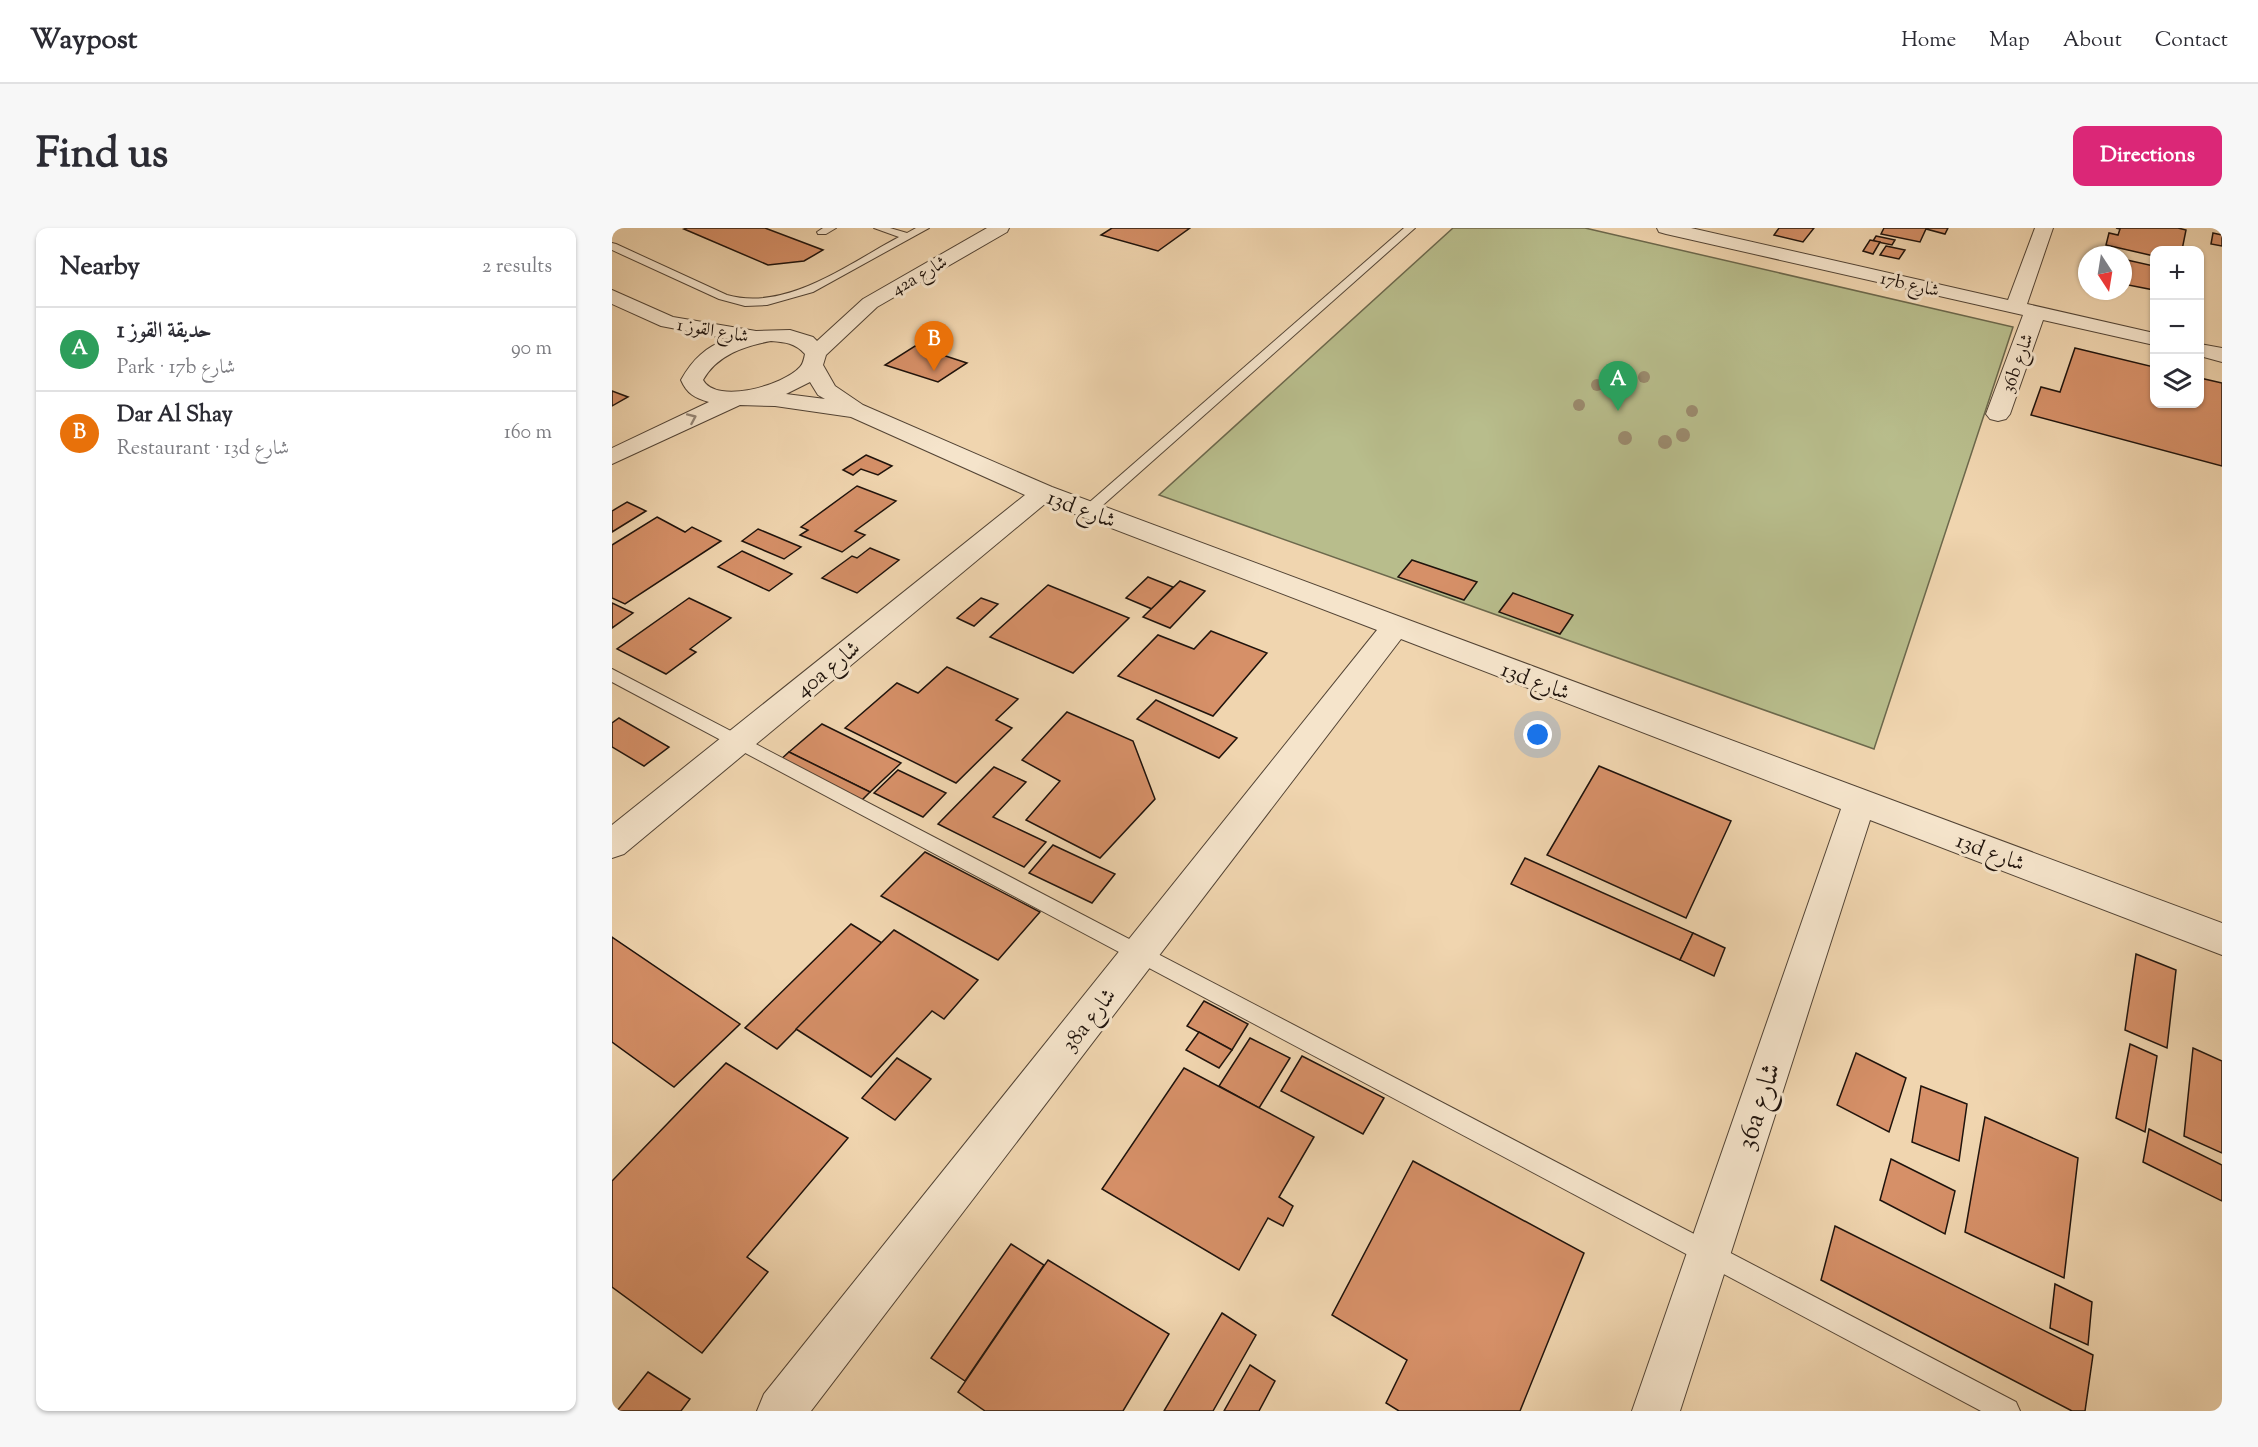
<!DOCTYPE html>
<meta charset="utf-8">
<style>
:root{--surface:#fff;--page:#f7f7f7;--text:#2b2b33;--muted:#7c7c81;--line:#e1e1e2;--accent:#db2777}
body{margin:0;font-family:"Sorts Mill Goudy",Amiri,serif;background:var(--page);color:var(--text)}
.controls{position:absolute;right:18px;top:18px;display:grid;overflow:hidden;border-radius:12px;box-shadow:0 2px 4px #0004}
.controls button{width:54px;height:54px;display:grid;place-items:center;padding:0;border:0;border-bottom:2px solid var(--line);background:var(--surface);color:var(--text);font:30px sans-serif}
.compass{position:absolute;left:1466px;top:18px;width:54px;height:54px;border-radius:50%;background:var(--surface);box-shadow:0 2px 4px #0004;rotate:168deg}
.you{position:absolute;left:926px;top:507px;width:21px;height:21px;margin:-15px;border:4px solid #fff;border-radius:50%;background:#1a73e8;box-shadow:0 0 0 9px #1a73e833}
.badge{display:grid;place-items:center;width:39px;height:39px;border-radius:50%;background:var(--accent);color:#fff;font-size:20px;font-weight:700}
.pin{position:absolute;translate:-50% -50px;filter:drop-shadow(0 2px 3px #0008)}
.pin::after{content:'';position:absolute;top:32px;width:21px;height:18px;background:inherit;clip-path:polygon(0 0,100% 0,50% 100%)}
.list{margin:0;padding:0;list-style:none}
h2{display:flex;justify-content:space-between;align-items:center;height:78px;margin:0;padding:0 24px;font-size:26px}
h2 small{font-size:20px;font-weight:400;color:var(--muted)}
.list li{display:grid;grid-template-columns:39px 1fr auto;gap:18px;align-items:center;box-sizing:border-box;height:84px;padding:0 24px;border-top:2px solid var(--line)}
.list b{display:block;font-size:22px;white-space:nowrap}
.list p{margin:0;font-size:20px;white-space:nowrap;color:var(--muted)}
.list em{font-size:20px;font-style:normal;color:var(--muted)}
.icon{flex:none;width:33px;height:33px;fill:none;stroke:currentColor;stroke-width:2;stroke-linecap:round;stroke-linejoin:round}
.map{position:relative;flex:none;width:1610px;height:1183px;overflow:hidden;border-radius:12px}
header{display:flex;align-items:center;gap:36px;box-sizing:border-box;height:84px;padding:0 30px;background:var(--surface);border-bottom:2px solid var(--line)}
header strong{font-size:28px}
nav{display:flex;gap:33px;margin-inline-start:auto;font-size:21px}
.intro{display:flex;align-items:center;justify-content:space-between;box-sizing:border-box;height:144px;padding:0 36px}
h1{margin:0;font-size:42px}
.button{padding:15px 27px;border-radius:12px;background:var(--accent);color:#fff;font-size:21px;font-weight:700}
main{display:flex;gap:36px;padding:0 36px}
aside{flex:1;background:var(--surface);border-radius:12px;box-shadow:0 2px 4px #0004}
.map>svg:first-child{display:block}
.green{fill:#b8bd8c;stroke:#6c684c;stroke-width:1.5}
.building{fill:#d69068;stroke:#1f130c;stroke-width:1.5}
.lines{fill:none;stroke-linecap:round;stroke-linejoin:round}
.service-casing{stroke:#534435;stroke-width:2}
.minor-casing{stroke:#534435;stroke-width:2}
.service{fill:#f5e4cb;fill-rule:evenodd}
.minor{fill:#f5e4cb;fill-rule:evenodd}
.tree{fill:#9b8b6e}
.oneway{stroke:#958675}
.labels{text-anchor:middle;stroke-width:6;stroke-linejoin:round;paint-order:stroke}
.far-street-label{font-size:18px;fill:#1f130c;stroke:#f5e4cb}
.street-label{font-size:22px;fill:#1f130c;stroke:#f5e4cb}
.near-street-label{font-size:27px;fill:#1f130c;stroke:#f5e4cb}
</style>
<header>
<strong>Waypost</strong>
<nav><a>Home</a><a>Map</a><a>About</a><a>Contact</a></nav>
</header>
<div class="intro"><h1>Find us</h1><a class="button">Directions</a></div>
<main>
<aside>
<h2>Nearby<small>2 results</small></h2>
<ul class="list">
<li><span class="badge" style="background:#2e9e5b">A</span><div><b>حديقة القوز 1</b><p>Park · 17b شارع</p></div><em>90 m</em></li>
<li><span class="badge" style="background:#e8710a">B</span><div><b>Dar Al Shay</b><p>Restaurant · 13d شارع</p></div><em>160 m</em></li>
</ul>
</aside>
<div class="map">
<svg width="1610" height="1183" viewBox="0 0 1610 1183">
<rect width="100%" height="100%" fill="#f0d5af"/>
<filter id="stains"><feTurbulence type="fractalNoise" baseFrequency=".00333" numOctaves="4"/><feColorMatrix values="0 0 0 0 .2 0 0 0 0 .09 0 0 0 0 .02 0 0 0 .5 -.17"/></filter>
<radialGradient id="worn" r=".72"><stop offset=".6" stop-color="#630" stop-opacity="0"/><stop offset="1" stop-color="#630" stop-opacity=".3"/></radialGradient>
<polygon class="green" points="841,0 973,0 1401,99 1262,521 547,267"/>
<g class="building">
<polygon points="75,0 153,0 211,22 192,33 156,37 72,1"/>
<polygon points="500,0 578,0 546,23 489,7"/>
<polygon points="1167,0 1202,0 1191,14 1162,7"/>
<polygon points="1272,0 1336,0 1333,6 1314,1 1308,14 1269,6"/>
<polygon points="1504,0 1566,0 1574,2 1570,22 1542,22 1542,28 1494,17 1497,5 1506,7 1508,1"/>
<polygon points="1601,5 1610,7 1610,18 1599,16"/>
<polygon points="1264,8 1283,12 1280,17 1261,13"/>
<polygon points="1258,12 1268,14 1261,26 1251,23"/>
<polygon points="1274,18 1293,22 1287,31 1268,27"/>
<polygon points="1515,32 1542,38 1542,62 1511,56"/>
<polygon points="303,118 355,135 326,154 273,137"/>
<polygon points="1463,120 1542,139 1542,176 1588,176 1588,150 1610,155 1610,238 1419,187 1429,159 1448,164"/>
<polygon points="0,163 16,169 0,178"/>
<polygon points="254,227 280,238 266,247 249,241 241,247 231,242"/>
<polygon points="245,258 284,273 243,303 253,307 230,324 188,307 196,302 189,299"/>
<polygon points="15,274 34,283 0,304 0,283"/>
<polygon points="45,289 73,304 80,299 109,313 13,376 0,370 0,317"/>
<polygon points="146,301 189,319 172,331 130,313"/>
<polygon points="258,320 287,332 245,365 210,350 240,328 245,330"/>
<polygon points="130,323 180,346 157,363 106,339"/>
<polygon points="800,332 865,354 852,372 786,349"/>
<polygon points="536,349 561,359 540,381 514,370"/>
<polygon points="568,353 593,363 558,400 531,389"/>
<polygon points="436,357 517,390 461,445 378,409"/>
<polygon points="901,365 961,387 948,406 887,384"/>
<polygon points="77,370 119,390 78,421 84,424 54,446 5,421"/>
<polygon points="369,370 386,376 362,398 345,390"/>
<polygon points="0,375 21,385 0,400"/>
<polygon points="599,403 655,425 601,488 506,448 546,407 582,421"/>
<polygon points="335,439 406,471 384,492 400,500 344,555 233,500 285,455 306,465"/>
<polygon points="544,472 625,510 607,530 525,491"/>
<polygon points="455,484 521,513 543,571 488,630 414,592 448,553 410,532"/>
<polygon points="7,490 57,519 32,538 0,519 0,495"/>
<polygon points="210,496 289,535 258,564 177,524"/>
<polygon points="177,524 258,564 247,575 166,534"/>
<polygon points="987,538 1119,593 1074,690 935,627"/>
<polygon points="382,539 414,554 381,589 434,614 412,639 326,596"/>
<polygon points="286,542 334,565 311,589 262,565"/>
<polygon points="441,617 503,646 480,675 417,645"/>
<polygon points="313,624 428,684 386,732 269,668"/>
<polygon points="913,630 1081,705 1068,732 899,656"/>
<polygon points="239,696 270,715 165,821 133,800"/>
<polygon points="282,702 366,752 332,791 320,783 259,849 184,801"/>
<polygon points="1081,705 1113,720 1102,748 1068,732"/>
<polygon points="0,709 128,796 62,859 0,814"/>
<polygon points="1524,726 1564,742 1555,820 1513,802"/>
<polygon points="592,773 636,796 620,822 575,798"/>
<polygon points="587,804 620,822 607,840 574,822"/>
<polygon points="638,810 678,830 647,880 607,858"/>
<polygon points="1518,816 1545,828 1533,904 1504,890"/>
<polygon points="1581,820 1610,833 1610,925 1572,908"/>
<polygon points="1244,825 1294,850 1277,904 1225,877"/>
<polygon points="690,828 772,870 751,906 669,863"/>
<polygon points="285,830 319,851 283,892 250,870"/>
<polygon points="114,835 236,910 135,1029 156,1044 90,1125 0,1059 0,953"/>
<polygon points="572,840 702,909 667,969 681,978 671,998 656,990 627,1042 490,961"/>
<polygon points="1309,858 1355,876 1347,933 1300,914"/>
<polygon points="1373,889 1466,930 1452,1050 1353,1004"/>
<polygon points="1537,901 1610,937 1610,973 1531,934"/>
<polygon points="1279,931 1343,963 1333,1006 1268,972"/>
<polygon points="801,933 972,1025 908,1183 787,1183 774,1175 795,1132 720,1087"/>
<polygon points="1223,998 1481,1127 1473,1183 1460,1183 1209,1052"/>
<polygon points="399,1016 432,1037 353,1153 319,1130"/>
<polygon points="436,1032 557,1106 511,1183 373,1183 346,1164"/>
<polygon points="1443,1056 1480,1074 1476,1117 1438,1100"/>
<polygon points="610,1085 644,1107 601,1183 552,1183"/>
<polygon points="638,1137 663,1153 647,1183 612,1183"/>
<polygon points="36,1144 78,1171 69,1183 5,1183"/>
</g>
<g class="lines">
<g class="service-casing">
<g id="service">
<polygon points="211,0 224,0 214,6 206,6 205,4"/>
<path d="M 262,0 L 278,0 L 295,5 L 304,0 L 317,0 L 201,64 L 155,77 L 133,78 L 107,71 L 0,22 L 0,15 L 4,16 L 115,67 C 174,84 236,36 287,9 Z"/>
<polygon points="792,0 803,0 482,285 472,285 470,282 472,279"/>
<polygon points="0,441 1404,1174 1408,1183 1369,1183 0,454"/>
</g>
</g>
<g class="minor-casing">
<g id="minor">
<path d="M 375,0 L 397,0 L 395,4 L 265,79 L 214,127 L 211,137 L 223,158 L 251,177 L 440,259 L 1610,695 L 1610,727 L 1258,592 L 1068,1183 L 1020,1183 L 1229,581 L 789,411 L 199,1183 L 145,1183 L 152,1166 L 765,402 L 434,275 L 12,626 L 0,630 L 0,597 L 413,267 L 239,189 L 163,178 L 128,177 L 0,236 L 0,220 L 97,174 C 83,170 75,166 69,152 C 80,132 94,118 117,111 L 49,98 L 0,76 L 0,62 L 61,89 L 144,103 L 178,102 L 201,109 L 205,113 L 251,71 ZM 159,113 C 173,114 183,115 193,126 C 192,131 191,136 188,139 C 172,157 105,177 91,152 C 105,127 132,118 159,113 ZM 198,154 L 206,167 L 213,171 L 174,166 Z"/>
<polygon points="1045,0 1079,0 1396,72 1423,0 1441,0 1415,76 1542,105 1542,117 1431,92 1398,186 1394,191 1386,193 1378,191 1374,186 1411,87 1054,6 1047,4"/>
<polygon points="1588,116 1610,120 1610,134 1588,128"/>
</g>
</g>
<use href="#service" class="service"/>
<use href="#minor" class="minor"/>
</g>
<g class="tree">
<circle cx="1032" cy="149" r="6"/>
<circle cx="985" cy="157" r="6"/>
<circle cx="967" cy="177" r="6"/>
<circle cx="1080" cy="183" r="6"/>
<circle cx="1071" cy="207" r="7"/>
<circle cx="1013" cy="210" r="7"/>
<circle cx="1053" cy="214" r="7"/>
</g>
<defs><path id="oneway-chevron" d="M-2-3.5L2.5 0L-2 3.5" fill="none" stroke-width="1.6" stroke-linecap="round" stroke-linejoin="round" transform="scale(1.5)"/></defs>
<use class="oneway" href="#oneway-chevron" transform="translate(80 190) rotate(-24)"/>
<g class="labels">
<g class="far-street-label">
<text transform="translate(307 47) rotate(-30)" y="6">42a شارع</text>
<text transform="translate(1298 56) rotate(13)" y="6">17b شارع</text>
<text transform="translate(101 102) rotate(10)" y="6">شارع القوز 1</text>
<text transform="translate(1405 135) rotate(-70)" y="6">36b شارع</text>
</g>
<g class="street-label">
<text transform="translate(470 280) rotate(21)" y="8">13d شارع</text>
<text transform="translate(215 440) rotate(-39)" y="8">40a شارع</text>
<text transform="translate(924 452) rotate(21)" y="8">13d شارع</text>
<text transform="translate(1379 623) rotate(21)" y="8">13d شارع</text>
<text transform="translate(476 791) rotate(-52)" y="8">38a شارع</text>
</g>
<g class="near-street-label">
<text transform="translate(1146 878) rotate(-72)" y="9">36a شارع</text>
</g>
</g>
<rect width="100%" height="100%" filter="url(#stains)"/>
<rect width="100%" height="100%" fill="url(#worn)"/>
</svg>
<div class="controls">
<button>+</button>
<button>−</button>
<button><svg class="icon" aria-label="layers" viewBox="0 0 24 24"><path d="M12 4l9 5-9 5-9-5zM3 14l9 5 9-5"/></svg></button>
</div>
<svg class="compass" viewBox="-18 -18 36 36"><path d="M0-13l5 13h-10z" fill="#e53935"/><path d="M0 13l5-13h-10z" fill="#7c7c81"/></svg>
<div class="you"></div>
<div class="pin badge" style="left:1006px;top:183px;background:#2e9e5b">A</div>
<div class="pin badge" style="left:322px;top:143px;background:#e8710a">B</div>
</div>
</main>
